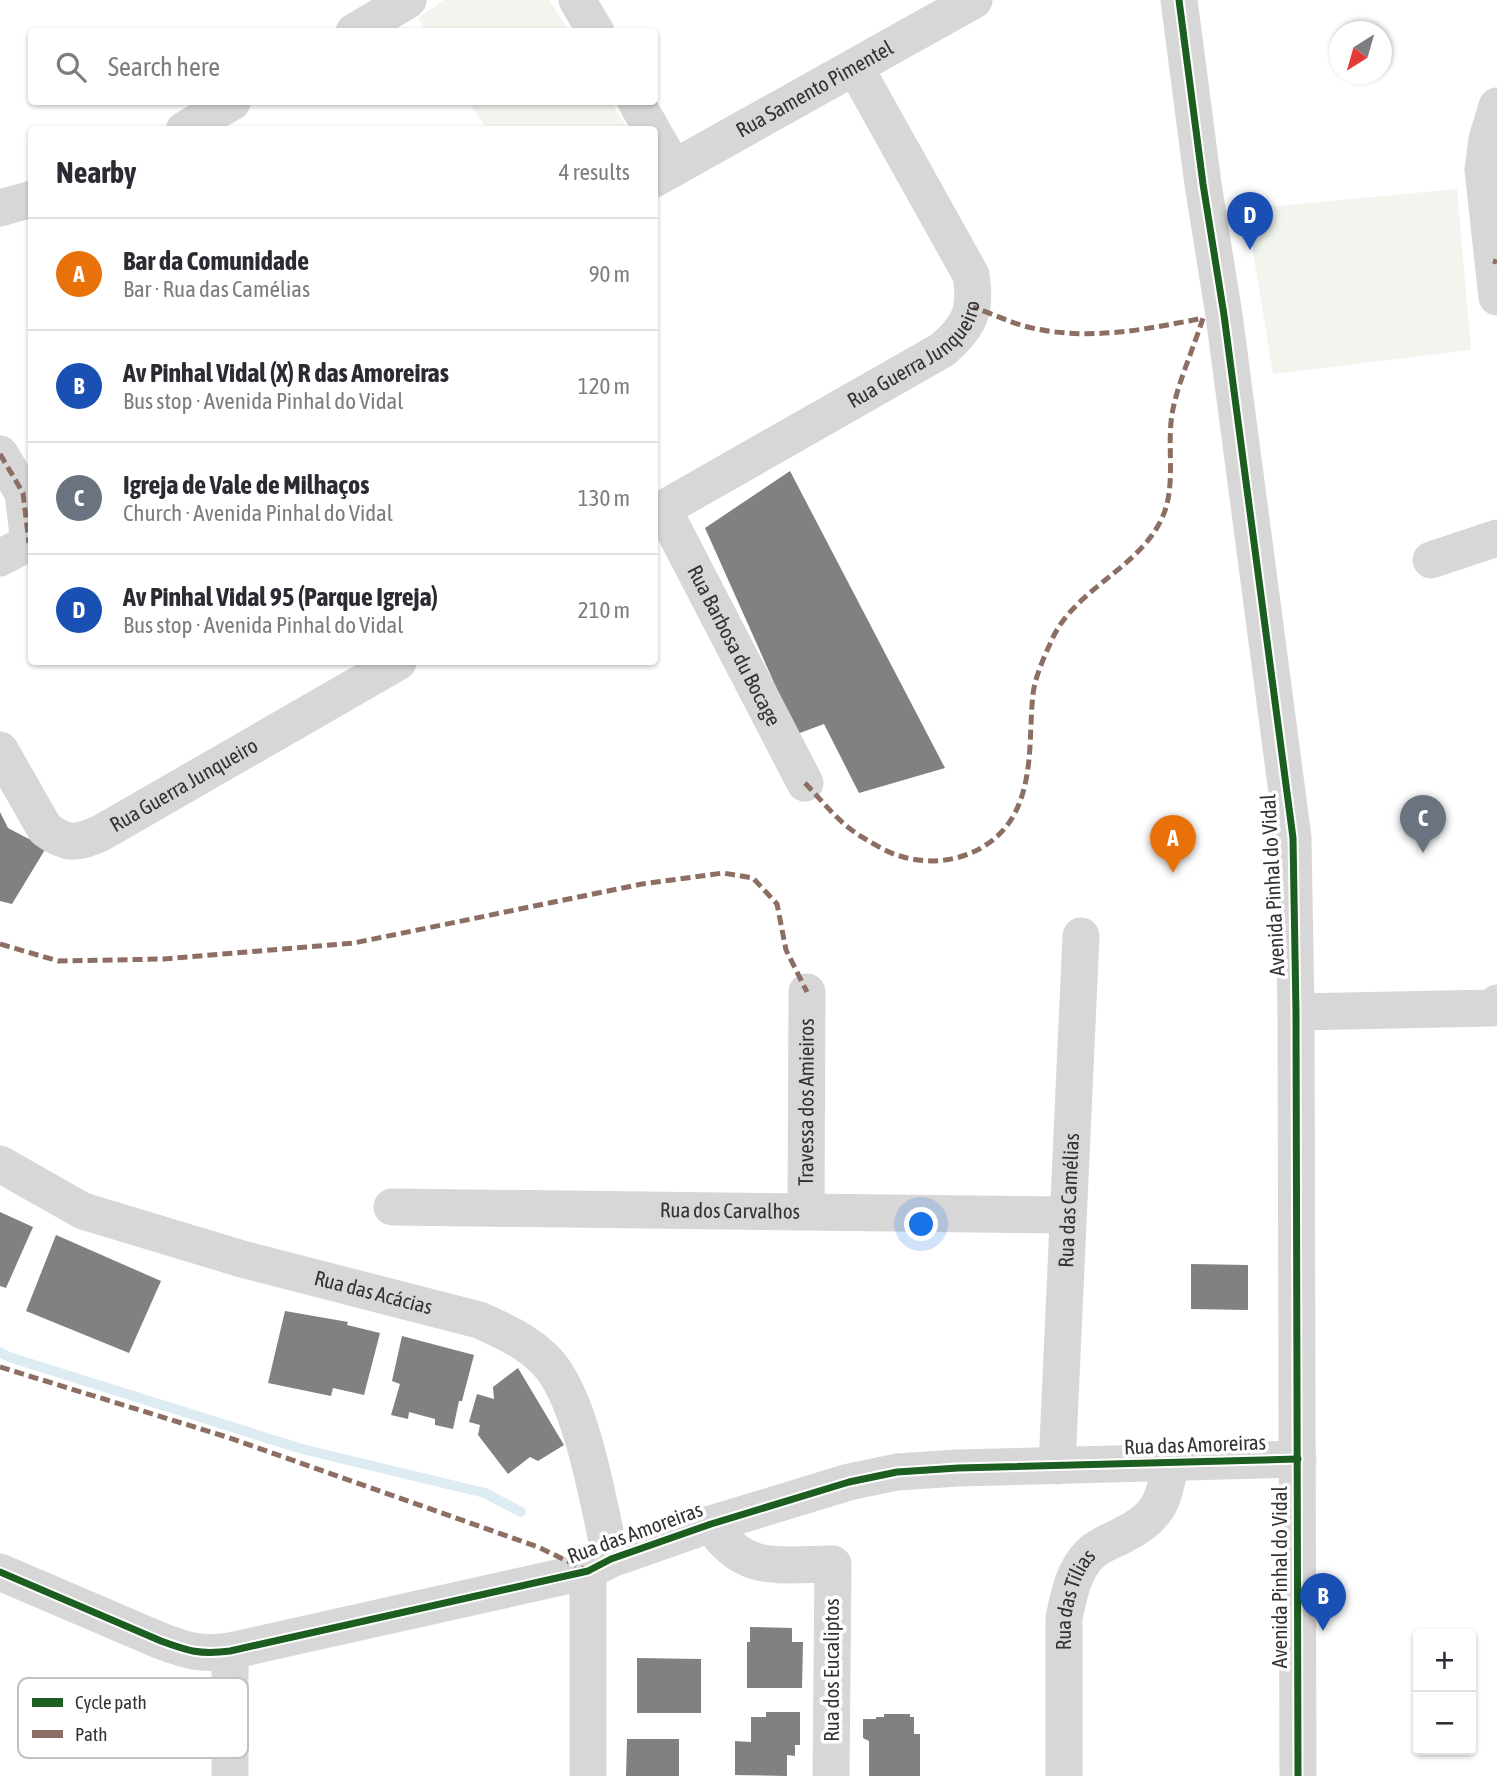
<!DOCTYPE html>
<meta charset="utf-8">
<style>
:root{--surface:#fff;--page:#f7f7f7;--text:#2b2b33;--muted:#7c7c81;--line:#e1e1e2;--accent:#d93025}
body{margin:0;font-family:"Asap Condensed",sans-serif;background:var(--page);color:var(--text)}
.controls{position:absolute;right:21px;bottom:21px;display:grid;overflow:hidden;border-radius:7px;box-shadow:0 2px 5px #0004}
.controls button{width:63px;height:63px;display:grid;place-items:center;padding:0;border:0;border-bottom:2px solid var(--line);background:var(--surface);color:var(--text);font:35px sans-serif}
.compass{position:absolute;left:1329px;top:21px;width:63px;height:63px;border-radius:50%;background:var(--surface);box-shadow:0 2px 5px #0004;rotate:217deg}
.you{position:absolute;left:922px;top:1225px;width:24px;height:24px;margin:-18px;border:5px solid #fff;border-radius:50%;background:#1a73e8;box-shadow:0 0 0 10px #1a73e833}
.badge{display:grid;place-items:center;width:46px;height:46px;border-radius:50%;background:var(--accent);color:#fff;font-size:23px;font-weight:700}
.pin{position:absolute;translate:-50% -58px;filter:drop-shadow(0 2px 4px #0008)}
.pin::after{content:'';position:absolute;top:37px;width:24px;height:21px;background:inherit;clip-path:polygon(0 0,100% 0,50% 100%)}
.list{margin:0;padding:0;list-style:none}
h2{display:flex;justify-content:space-between;align-items:center;height:91px;margin:0;padding:0 28px;font-size:30px}
h2 small{font-size:23px;font-weight:400;color:var(--muted)}
.list li{display:grid;grid-template-columns:46px 1fr auto;gap:21px;align-items:center;box-sizing:border-box;height:112px;padding:0 28px;border-top:2px solid var(--line)}
.list b{display:block;font-size:26px;white-space:nowrap}
.list p{margin:0;font-size:23px;white-space:nowrap;color:var(--muted)}
.list em{font-size:23px;font-style:normal;color:var(--muted)}
.icon{flex:none;width:38px;height:38px;fill:none;stroke:currentColor;stroke-width:2;stroke-linecap:round;stroke-linejoin:round}
.map{position:relative;flex:none;width:1497px;height:1776px;overflow:hidden}
.search{position:absolute;background:var(--surface);box-shadow:0 2px 5px #0004;left:28px;top:28px;width:630px;height:77px;display:flex;align-items:center;gap:18px;box-sizing:border-box;padding:0 24px;border-radius:7px;color:var(--muted);font-size:26px}
.panel{position:absolute;background:var(--surface);box-shadow:0 2px 5px #0004;left:28px;top:126px;width:630px;height:539px;border-radius:7px}
.map>svg:first-child{display:block}
.green{fill:#f1f5ed}
.lines{fill:none;stroke-linecap:round;stroke-linejoin:round}
.stream{stroke:#ddebf3;stroke-width:10}
.building{fill:#818181}
.minor{stroke:#d7d7d7;stroke-width:37}
.quiet{stroke:#8d6e63;stroke-width:5;stroke-dasharray:10 5;stroke-linecap:butt}
.cycleway-casing{stroke:#fff;stroke-width:11}
.cycleway{stroke:#1b5e20;stroke-width:7}
.labels{text-anchor:middle;stroke-width:7;stroke-linejoin:round;paint-order:stroke}
.street-label{font-size:21px;fill:#333;stroke:#fff}
.key{fill:#fff;stroke:#c2c2c2;stroke-width:2}
.key-label{font-size:19px;fill:#333}
</style>
<div class="map">
<svg width="1497" height="1776" viewBox="0 0 1497 1776">
<rect width="100%" height="100%" fill="#fff"/>
<g class="green">
<polygon points="444,0 549,0 569,31 426,31 418,18"/>
<polygon points="469,102 611,102 628,129 487,129"/>
<polygon points="1457,189 1471,350 1273,374 1246,209"/>
</g>
<g class="lines">
<polyline class="stream" points="0,1352 9,1357 302,1449 485,1493 521,1512"/>
</g>
<g class="building">
<polygon points="790,471 945,768 859,793 824,724 797,734 705,528"/>
<polygon points="0,812 8,828 46,848 12,904 0,901"/>
<polygon points="0,1212 33,1227 6,1288 0,1286"/>
<polygon points="56,1235 161,1281 129,1353 26,1311"/>
<polygon points="1191,1264 1248,1265 1248,1310 1191,1309"/>
<polygon points="285,1311 348,1322 347,1325 380,1333 364,1395 333,1388 331,1396 268,1383"/>
<polygon points="402,1336 474,1355 462,1401 459,1401 453,1429 435,1425 435,1419 409,1412 408,1419 391,1415 400,1384 392,1381"/>
<polygon points="518,1368 564,1445 538,1461 530,1457 508,1474 478,1435 480,1425 469,1422 477,1394 494,1399 493,1387"/>
<polygon points="750,1627 792,1628 792,1642 803,1642 802,1688 747,1688 747,1642 750,1642"/>
<polygon points="637,1658 701,1659 701,1713 637,1713"/>
<polygon points="766,1712 800,1712 800,1745 795,1745 795,1756 787,1755 787,1776 735,1775 735,1741 751,1742 751,1717 766,1717"/>
<polygon points="884,1714 910,1714 910,1717 914,1717 914,1734 920,1734 920,1776 869,1776 869,1741 863,1738 863,1719 876,1719 876,1717 884,1717"/>
<polygon points="627,1739 679,1739 679,1776 626,1776"/>
</g>
<g class="lines">
<g class="minor">
<polyline points="577,0 596,32"/>
<polyline points="1179,0 1203,184 1224,315 1293,838 1296,1012 1298,1776"/>
<polyline points="354,32 408,0"/>
<polyline points="636,102 652,130"/>
<polyline points="1497,106 1487,139 1483,170 1497,297"/>
<polyline points="184,130 232,102"/>
<polyline points="654,134 674,168"/>
<path id="s1" d="M 654,179 L 974,0"/>
<polyline points="0,208 32,199"/>
<polyline points="0,454 23,493 29,543"/>
<path id="s2" d="M 663,509 L 805,783"/>
<path id="s3" d="M 654,514 L 942,350 C 969,327 977,311 971,275 L 855,67"/>
<polyline points="0,558 32,541"/>
<polyline points="1431,560 1497,538"/>
<path id="s4" d="M 0,750 L 45,829 C 67,845 76,844 101,833 L 398,662"/>
<polyline points="1296,1012 1492,1008 1497,1003"/>
<path id="s5" d="M 0,1164 L 83,1211 L 242,1259 L 479,1320 C 504,1331 528,1342 547,1362 C 582,1399 599,1507 611,1559"/>
<path id="s6" d="M 392,1207 L 1068,1215"/>
<path id="s7" d="M 806,1212 L 807,992"/>
<path id="s8" d="M 1057,1466 L 1081,936"/>
<path d="M 711,1524 C 744,1575 778,1564 833,1564 L 831,1776"/>
<polyline points="588,1571 588,1776"/>
<path d="M 0,1572 L 161,1641 C 188,1651 200,1655 230,1651 L 588,1571 L 611,1559 L 711,1524 L 849,1482 L 897,1472 L 958,1468 L 1298,1459"/>
<polyline points="230,1651 230,1776"/>
<path id="s9" d="M 1064,1776 L 1064,1618 C 1069,1595 1073,1571 1090,1554 C 1099,1545 1112,1541 1123,1535 C 1158,1518 1165,1500 1170,1463"/>
</g>
<g class="quiet">
<polyline points="1493,261 1497,262"/>
<polyline points="0,454 23,493 29,543"/>
<path d="M 805,783 C 823,802 840,824 862,837 C 874,844 888,853 900,856 C 947,871 1001,851 1019,804 C 1033,769 1029,731 1033,694 C 1035,678 1043,659 1050,644 C 1071,591 1133,572 1159,524 C 1179,489 1165,446 1173,409 C 1179,380 1194,347 1203,318 C 1144,330 1084,342 1024,326 C 1007,321 990,313 973,307"/>
<polyline points="0,944 58,961 164,959 354,943 642,884 723,873 753,878 777,904 786,950 807,992"/>
<polyline points="0,1367 227,1437 538,1547 588,1571"/>
</g>
<g class="cycleway-casing">
<g id="cycleway">
<polyline points="1179,0 1203,184 1224,315 1293,838 1296,1012 1298,1776"/>
<path d="M 0,1572 L 161,1641 C 188,1651 200,1655 230,1651 L 588,1571 L 611,1559 L 711,1524 L 849,1482 L 897,1472 L 958,1468 L 1298,1459"/>
</g>
</g>
<use href="#cycleway" class="cycleway"/>
</g>
<g class="labels">
<g class="street-label">
<text dy="7" stroke="none"><textPath href="#s1" startOffset="184">Rua Samento Pimentel</textPath></text>
<text dy="7" stroke="none"><textPath href="#s3" startOffset="308">Rua Guerra Junqueiro</textPath></text>
<text dy="7" stroke="none"><textPath href="#s2" startOffset="154">Rua Barbosa du Bocage</textPath></text>
<text dy="7" stroke="none"><textPath href="#s4" startOffset="247">Rua Guerra Junqueiro</textPath></text>
<text transform="translate(1273 885) rotate(-93)" y="7">Avenida Pinhal do Vidal</text>
<text dy="7" stroke="none"><textPath href="#s7" startOffset="110">Travessa dos Amieiros</textPath></text>
<text dy="7" stroke="none"><textPath href="#s8" startOffset="266">Rua das Camélias</textPath></text>
<text dy="7" stroke="none"><textPath href="#s6" startOffset="338">Rua dos Carvalhos</textPath></text>
<text dy="7" stroke="none"><textPath href="#s5" startOffset="397">Rua das Acácias</textPath></text>
<text transform="translate(1195 1445) rotate(-2)" y="7">Rua das Amoreiras</text>
<text transform="translate(635 1533) rotate(-20)" y="7">Rua das Amoreiras</text>
<text transform="translate(1280 1577) rotate(-90)" y="7">Avenida Pinhal do Vidal</text>
<text dy="7" stroke="none"><textPath href="#s9" startOffset="178">Rua das Tílias</textPath></text>
<text transform="translate(832 1670) rotate(-90)" y="7">Rua dos Eucaliptos</text>
</g>
</g>
<rect x="18" y="1678" width="230" height="80" rx="10" class="key"/>
<rect x="32" y="1698" width="31" height="9" fill="#1b5e20"/>
<rect x="32" y="1730" width="31" height="8" fill="#8d6e63"/>
<g class="key-label">
<text x="75" y="1709">Cycle path</text>
<text x="75" y="1741">Path</text>
</g>
</svg>
<div class="controls">
<button>+</button>
<button>−</button>
</div>
<svg class="compass" viewBox="-18 -18 36 36"><path d="M0-13l5 13h-10z" fill="#e53935"/><path d="M0 13l5-13h-10z" fill="#7c7c81"/></svg>
<div class="you"></div>
<div class="pin badge" style="left:1173px;top:873px;background:#e8710a">A</div>
<div class="pin badge" style="left:1323px;top:1631px;background:#1a4fb4">B</div>
<div class="pin badge" style="left:1423px;top:853px;background:#6b7280">C</div>
<div class="pin badge" style="left:1250px;top:250px;background:#1a4fb4">D</div>
<div class="search"><svg class="icon" aria-label="search" viewBox="0 0 24 24"><circle cx="10" cy="10" r="6"/><path d="M15 15l6 6"/></svg>Search here</div>
<section class="panel">
<h2>Nearby<small>4 results</small></h2>
<ul class="list">
<li><span class="badge" style="background:#e8710a">A</span><div><b>Bar da Comunidade</b><p>Bar · Rua das Camélias</p></div><em>90 m</em></li>
<li><span class="badge" style="background:#1a4fb4">B</span><div><b>Av Pinhal Vidal (X) R das Amoreiras</b><p>Bus stop · Avenida Pinhal do Vidal</p></div><em>120 m</em></li>
<li><span class="badge" style="background:#6b7280">C</span><div><b>Igreja de Vale de Milhaços</b><p>Church · Avenida Pinhal do Vidal</p></div><em>130 m</em></li>
<li><span class="badge" style="background:#1a4fb4">D</span><div><b>Av Pinhal Vidal 95 (Parque Igreja)</b><p>Bus stop · Avenida Pinhal do Vidal</p></div><em>210 m</em></li>
</ul>
</section>
</div>
